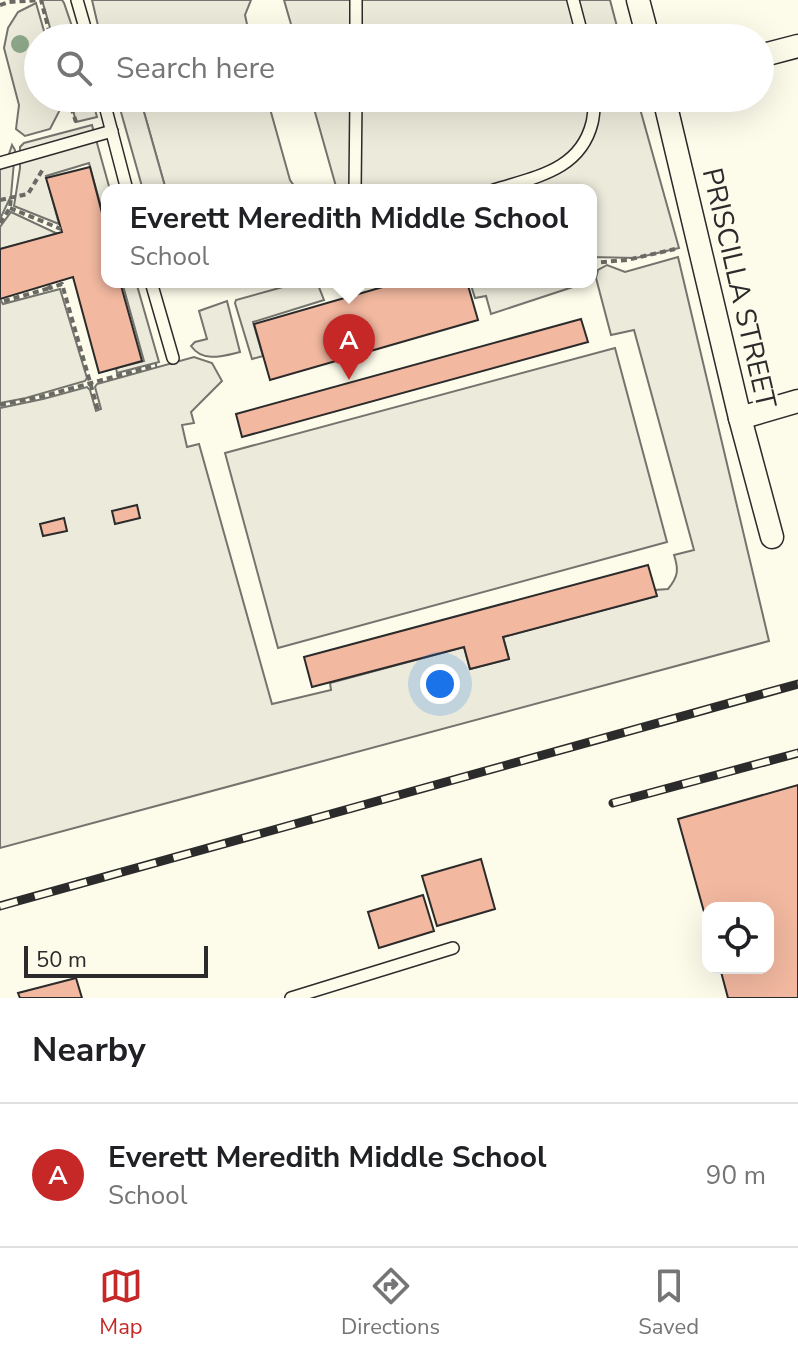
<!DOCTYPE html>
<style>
:root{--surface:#fff;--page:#f6f6f6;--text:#202124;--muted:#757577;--line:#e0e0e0;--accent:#c62828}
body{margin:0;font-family:"Nunito Sans",sans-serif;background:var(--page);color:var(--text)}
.controls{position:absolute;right:24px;bottom:24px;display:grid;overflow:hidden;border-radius:16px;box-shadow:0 8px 32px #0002}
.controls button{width:72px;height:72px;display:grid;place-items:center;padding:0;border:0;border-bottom:2px solid var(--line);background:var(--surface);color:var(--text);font:40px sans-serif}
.scale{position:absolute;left:24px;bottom:20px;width:184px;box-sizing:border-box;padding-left:8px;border:4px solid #2b2b2b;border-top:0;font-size:22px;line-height:28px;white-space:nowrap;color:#2b2b2b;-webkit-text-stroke:6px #fdfbea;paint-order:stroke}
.you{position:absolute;left:440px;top:684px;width:28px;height:28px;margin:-20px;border:6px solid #fff;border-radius:50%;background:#1a73e8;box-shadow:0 0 0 12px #1a73e833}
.badge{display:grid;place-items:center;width:52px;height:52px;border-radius:50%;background:var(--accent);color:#fff;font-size:26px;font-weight:700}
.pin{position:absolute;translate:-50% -66px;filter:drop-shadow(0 2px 4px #0008)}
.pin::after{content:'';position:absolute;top:42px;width:28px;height:24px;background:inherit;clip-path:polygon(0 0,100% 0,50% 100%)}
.popup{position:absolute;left:101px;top:184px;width:496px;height:104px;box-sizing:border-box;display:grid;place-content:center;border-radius:16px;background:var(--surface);filter:drop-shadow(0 2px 6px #0005);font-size:26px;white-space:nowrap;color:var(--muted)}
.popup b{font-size:30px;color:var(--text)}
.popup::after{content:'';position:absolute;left:50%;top:100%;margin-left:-16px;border:16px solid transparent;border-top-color:var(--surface)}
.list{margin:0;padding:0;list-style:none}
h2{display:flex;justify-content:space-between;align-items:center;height:104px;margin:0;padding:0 32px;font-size:34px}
h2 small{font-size:26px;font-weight:400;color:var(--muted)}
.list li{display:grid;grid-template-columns:52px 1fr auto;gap:24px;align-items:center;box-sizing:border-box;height:144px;padding:0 32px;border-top:2px solid var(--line)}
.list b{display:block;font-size:30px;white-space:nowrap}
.list p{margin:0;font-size:26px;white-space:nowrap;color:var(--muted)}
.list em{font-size:26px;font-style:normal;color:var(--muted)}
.icon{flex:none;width:44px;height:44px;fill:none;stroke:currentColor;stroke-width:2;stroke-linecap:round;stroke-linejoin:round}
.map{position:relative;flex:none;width:798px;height:998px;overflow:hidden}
.search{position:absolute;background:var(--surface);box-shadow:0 8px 32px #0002;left:24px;right:24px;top:24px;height:88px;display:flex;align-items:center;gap:20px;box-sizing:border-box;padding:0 28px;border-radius:44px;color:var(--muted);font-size:30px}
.sheet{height:248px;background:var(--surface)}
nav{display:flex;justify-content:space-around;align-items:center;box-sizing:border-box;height:112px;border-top:2px solid var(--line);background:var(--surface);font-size:22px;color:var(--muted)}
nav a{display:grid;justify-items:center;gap:4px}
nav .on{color:var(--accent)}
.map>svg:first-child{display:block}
.green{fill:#ecebdb;stroke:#74746e;stroke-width:2}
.parking{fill:#eceadb;stroke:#74746e;stroke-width:2}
.building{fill:#f2b8a0;stroke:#2b2b2b;stroke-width:2}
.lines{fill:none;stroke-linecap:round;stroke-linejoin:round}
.lane-casing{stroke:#2b2b2b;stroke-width:14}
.street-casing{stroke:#2b2b2b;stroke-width:25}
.path{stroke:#6a6964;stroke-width:4;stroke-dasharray:6 4;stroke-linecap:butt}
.lane{stroke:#fdfbea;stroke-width:11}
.street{stroke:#fdfbea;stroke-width:22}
.rail-casing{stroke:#2b2b2b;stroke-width:9}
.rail{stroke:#fdfbea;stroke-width:6;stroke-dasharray:18;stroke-linecap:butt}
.tree{fill:#8ea78a}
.labels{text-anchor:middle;stroke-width:6;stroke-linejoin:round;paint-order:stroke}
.street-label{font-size:28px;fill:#2b2b2b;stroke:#fdfbea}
</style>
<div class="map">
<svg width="798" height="998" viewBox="0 0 798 998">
<rect width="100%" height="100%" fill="#fdfbea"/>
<g class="green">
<polygon points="42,0 62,0 64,3 76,38 53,38"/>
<polygon points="92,0 251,0 245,15 250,38 124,38 121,30 100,34"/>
<polygon points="284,0 610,0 620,38 295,38"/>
<polygon points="36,3 46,38 38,38 38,98 63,98 64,102 50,129 25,136 16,129 19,105 4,48 8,28 18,12"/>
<polygon points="140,98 267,98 290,180 297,190 166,190"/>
<polygon points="311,98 637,98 679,248 636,258 591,257 591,190 337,190"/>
<polygon points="92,125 110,190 107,190 107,229 89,163 46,176 59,224 14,206 20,168 20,147 24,143"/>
<polygon points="12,145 15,150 11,196 0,219 0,168 8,157"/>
<polygon points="11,212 58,234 0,249 0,227"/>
<path d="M 678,257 L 769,641 L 0,848 L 0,408 L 43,399 L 87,387 L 90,390 L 96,411 L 101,409 L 95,387 L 97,384 L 194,357 L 212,363 L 222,381 L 191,412 L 194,423 L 182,425 L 187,447 L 199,444 L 272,704 L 331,690 L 330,683 L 464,647 L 470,669 L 509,659 L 503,637 L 656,596 L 655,590 L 668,589 C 678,577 679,570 674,555 L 694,550 L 634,330 L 611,335 L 596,278 L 598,270 L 607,265 L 625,272 Z"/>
<polygon points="122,282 136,282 159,362 117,373 116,368 144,361"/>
<polygon points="301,282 318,285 324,300 253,322 263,356 252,359 235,303 236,300"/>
<polygon points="470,282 585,282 585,283 491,314 486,296 475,298"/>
<polygon points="60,289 87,378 85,381 26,398 0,403 0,299 3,304"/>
<path d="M 227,301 L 240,352 C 223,356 203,363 191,346 L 195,342 L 207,339 L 199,311 Z"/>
<polygon points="615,348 667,542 278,648 225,453"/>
</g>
<g class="parking">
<polygon points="70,98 92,98 97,117 76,122"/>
<polygon points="117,98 140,98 166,190 143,190"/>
</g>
<g class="building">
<polygon points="90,167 107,232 107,282 120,282 142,361 99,373 73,277 0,299 0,249 62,232 46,178"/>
<polygon points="400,282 467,282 478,320 270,380 254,324"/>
<polygon points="581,319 588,342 242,437 236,414"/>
<polygon points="137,505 140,518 115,524 112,511"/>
<polygon points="64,518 67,531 43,536 40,524"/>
<polygon points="648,565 657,596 503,637 509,659 470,669 464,647 312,687 304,657"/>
<polygon points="798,785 798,998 728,998 720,968 768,968 768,908 708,908 708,926 678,819"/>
<polygon points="481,859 495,909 437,926 422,876"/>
<polygon points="423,895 434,931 379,948 368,912"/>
<polygon points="76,978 82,998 20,998 18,993"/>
</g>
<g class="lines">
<g class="lane-casing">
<g id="lane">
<polyline points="77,0 88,38"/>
<polyline points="573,0 583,38"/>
<polyline points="356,38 356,0"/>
<polyline points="103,98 127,190"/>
<polyline points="0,163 112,131"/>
<polyline points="355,190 356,98"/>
<path d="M 494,190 C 534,177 580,171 592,123 C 594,115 594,106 595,98"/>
<polyline points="151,282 173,358"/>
<polyline points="291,998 453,948"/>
</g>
</g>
<g class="street-casing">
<g id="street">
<polyline points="638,0 648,38"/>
<polyline points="760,56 798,46"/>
<polyline points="664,98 740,418 772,537"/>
<polyline points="740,418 798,401"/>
</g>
</g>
<g class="path">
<polyline points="0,5 9,2 41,0 51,38"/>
<polyline points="68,98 76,122"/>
<polyline points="0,200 28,194 43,169"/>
<polyline points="10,208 61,229"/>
<polyline points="0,223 10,208 11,197"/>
<polyline points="591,263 627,260 675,249"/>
<polyline points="49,285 50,288 62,284 98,410"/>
<polyline points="4,301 50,288"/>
<polyline points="0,405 40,397 157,365"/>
</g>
<use href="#lane" class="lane"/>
<use href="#street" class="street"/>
<g class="rail-casing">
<g id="rail">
<polyline points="613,803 798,753"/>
<polyline points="0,906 798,684"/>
</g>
</g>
<use href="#rail" class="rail"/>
</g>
<circle class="tree" cx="20" cy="44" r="9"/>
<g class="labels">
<g class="street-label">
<text transform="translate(740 288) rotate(77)" y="10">PRISCILLA STREET</text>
</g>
</g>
</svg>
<div class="controls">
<button><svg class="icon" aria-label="locate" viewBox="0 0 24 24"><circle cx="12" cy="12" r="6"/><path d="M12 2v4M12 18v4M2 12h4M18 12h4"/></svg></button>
</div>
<div class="scale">50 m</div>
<div class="you"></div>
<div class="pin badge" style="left:349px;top:380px">A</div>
<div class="popup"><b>Everett Meredith Middle School</b>School</div>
<div class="search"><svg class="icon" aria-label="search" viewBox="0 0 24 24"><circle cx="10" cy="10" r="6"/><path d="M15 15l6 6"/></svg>Search here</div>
</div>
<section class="sheet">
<h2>Nearby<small></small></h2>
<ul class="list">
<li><span class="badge">A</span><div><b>Everett Meredith Middle School</b><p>School</p></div><em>90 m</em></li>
</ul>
</section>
<nav>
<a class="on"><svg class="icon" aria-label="map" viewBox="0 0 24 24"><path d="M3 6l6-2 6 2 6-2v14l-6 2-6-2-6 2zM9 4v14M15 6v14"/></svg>Map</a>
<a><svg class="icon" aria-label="directions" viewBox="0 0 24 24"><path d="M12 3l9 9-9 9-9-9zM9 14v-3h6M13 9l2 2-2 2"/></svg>Directions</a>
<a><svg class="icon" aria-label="saved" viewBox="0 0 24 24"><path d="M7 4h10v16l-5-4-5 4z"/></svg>Saved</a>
</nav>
